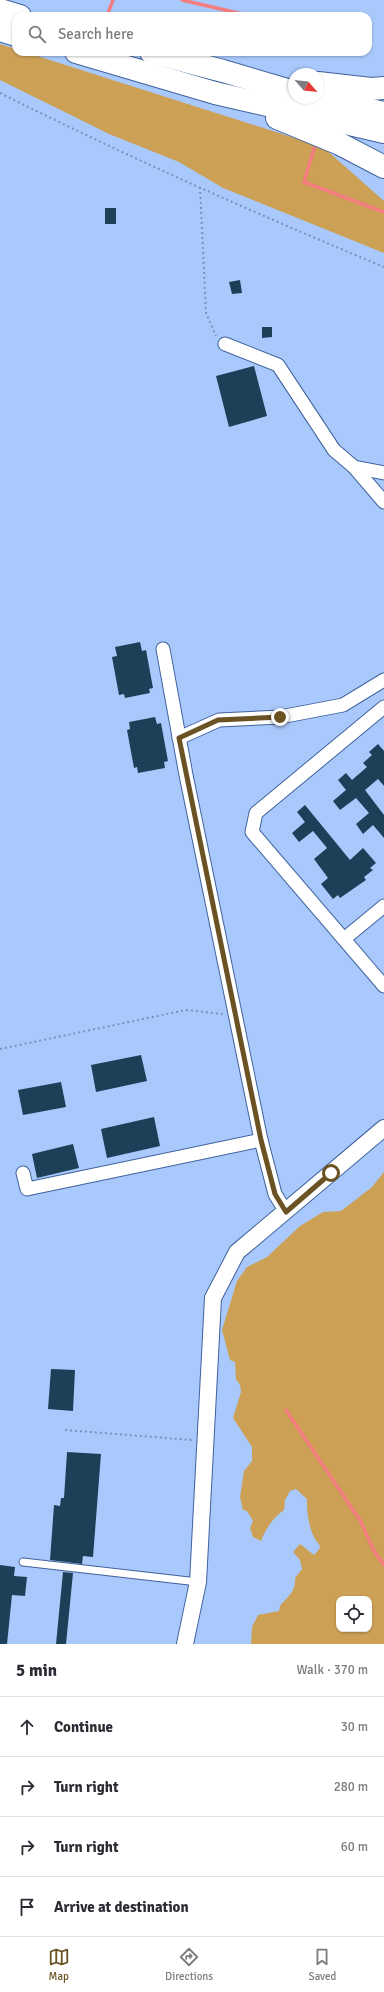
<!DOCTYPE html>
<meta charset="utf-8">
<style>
:root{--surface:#fff;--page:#f2f2f3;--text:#2b2b33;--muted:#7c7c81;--line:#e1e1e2;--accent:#6b5223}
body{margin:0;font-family:Signika,sans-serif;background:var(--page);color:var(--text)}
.controls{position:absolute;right:12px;bottom:12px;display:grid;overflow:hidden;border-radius:8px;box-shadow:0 1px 3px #0004}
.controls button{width:36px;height:36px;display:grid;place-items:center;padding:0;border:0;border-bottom:1px solid var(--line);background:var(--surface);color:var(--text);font:20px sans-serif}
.compass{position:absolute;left:288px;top:68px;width:36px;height:36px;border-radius:50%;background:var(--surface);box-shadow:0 1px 3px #0004;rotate:118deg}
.stop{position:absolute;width:12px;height:12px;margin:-9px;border:3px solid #6b5223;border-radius:50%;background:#fff}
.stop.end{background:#6b5223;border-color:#fff;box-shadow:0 1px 4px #0008}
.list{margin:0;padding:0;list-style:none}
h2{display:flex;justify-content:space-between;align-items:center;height:52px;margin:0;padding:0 16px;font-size:17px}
h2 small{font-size:13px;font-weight:400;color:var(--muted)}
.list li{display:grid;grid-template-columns:26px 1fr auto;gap:12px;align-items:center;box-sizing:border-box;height:60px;padding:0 16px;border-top:1px solid var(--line)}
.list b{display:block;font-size:15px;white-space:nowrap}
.list em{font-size:13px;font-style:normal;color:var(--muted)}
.icon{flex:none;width:22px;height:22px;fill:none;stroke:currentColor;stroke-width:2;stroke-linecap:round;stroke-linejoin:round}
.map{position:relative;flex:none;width:384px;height:1644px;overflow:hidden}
.search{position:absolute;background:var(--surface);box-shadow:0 1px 3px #0004;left:12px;right:12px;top:12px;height:44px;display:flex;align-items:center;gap:10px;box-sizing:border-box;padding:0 14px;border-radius:12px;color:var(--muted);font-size:15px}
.sheet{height:292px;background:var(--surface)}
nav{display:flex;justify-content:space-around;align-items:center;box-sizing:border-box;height:56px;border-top:1px solid var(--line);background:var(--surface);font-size:11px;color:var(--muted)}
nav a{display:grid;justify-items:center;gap:2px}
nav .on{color:var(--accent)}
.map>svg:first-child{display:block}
.green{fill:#cca156;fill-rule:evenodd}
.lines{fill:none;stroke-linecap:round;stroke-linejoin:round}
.stream{stroke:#f37d7f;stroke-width:3.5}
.building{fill:#1d4058}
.service-casing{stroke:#3f629c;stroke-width:9}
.minor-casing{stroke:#3f629c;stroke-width:15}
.tertiary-casing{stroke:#3f629c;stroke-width:18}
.trunk-casing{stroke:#3f629c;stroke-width:24}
.path{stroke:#7892bd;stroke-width:2;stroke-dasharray:2 3;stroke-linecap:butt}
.service{stroke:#fff;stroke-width:7}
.minor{stroke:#fff;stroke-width:13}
.tertiary{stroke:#fff;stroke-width:16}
.trunk{stroke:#fff;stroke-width:22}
.route{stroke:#6b5223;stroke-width:5}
</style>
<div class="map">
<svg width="384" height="1644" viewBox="0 0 384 1644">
<rect width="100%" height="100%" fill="#a9c9fd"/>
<g class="green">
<polygon points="0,44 16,49 16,52 25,52 323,147 384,201 384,253 223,188 179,162 109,134 0,80"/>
<path d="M 384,1172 L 384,1644 L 251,1644 L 252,1627 L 258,1615 L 279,1611 L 280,1606 C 288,1596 296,1592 295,1578 L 302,1569 L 300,1560 L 293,1552 L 300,1544 L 314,1555 L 320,1548 L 319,1544 C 310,1536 306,1511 307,1499 L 296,1489 L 290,1491 L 285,1500 L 284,1510 C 273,1518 266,1528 261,1541 L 253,1537 L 250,1528 L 253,1521 L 247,1511 L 243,1510 L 240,1497 L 244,1471 L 252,1461 L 252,1447 L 233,1418 L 241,1392 L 240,1385 L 236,1379 L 235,1362 L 230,1360 L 222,1330 L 237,1281 L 247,1267 L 267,1257 L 300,1226 L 323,1212 L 341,1211 L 372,1187 ZM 339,1599 L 369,1599 L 369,1629 L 339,1629 Z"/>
</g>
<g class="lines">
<g class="stream">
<polyline points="182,0 251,16"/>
<polyline points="107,16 113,0"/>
<polyline points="316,142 304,182 384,212"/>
<polyline points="286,1410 361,1522 374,1551 384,1565"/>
</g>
</g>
<g class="building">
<rect x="105" y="208" width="11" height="16"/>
<polygon points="240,280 242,293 232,294 229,282"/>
<polygon points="262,327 272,327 272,337 262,338"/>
<polygon points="254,366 267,416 229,427 216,376"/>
<polygon points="140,642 142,651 146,650 153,688 149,689 150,693 125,698 124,694 119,695 112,657 117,656 115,647"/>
<polygon points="155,717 157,724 161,723 168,761 164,762 165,768 138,773 137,767 134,768 127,730 130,729 129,722"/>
<polygon points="378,744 384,751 384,786 378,779 365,790 384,815 384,838 373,825 363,834 356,824 369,813 356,798 340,810 333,801 346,790 338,780 346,773 352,780 367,767 363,763 372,755 369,752"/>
<polygon points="305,805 350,860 363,848 376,863 370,868 373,870 364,877 366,880 340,898 338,895 333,899 321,884 328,878 314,859 327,848 313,831 299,842 292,833 305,822 297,812"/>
<polygon points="141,1055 147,1081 96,1092 91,1065"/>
<polygon points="61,1082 66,1107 23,1115 18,1090"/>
<polygon points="154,1117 160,1146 107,1158 101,1129"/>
<polygon points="73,1144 79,1168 37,1178 32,1154"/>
<polygon points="51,1369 75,1370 73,1411 48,1409"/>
<polygon points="67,1452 101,1454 93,1557 83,1556 82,1564 50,1560 54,1505 60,1506 61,1498 64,1498"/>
<polygon points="0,1565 15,1567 14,1576 27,1577 25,1596 12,1595 7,1644 0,1644"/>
<polygon points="63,1572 73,1573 66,1644 56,1644"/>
</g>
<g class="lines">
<g class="service-casing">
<polyline id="service" points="23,1562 198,1582"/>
</g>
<g class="minor-casing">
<g id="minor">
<polyline points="225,344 278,365 334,450 354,467 384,502"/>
<polyline points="354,467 384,473"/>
<polyline points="163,649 186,775 261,1140 275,1194 286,1212"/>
<polyline points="384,707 256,813 252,832 384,986"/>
<polyline points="179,738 219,720 280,717 343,705 384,680"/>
<polyline points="344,939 384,906"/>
<polyline points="23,1173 27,1189 261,1140"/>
</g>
</g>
<g class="tertiary-casing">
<polyline id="tertiary" points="185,1644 198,1582 213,1298 237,1252 384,1128"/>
</g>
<g class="trunk-casing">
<g id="trunk">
<polyline points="0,10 20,16"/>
<polyline points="0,30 16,35"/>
<polyline points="76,52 215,93 384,132"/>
<polyline points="151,52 223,71 294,92"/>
<polyline points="318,83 371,89 384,88"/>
<polyline points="316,98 384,113"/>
<polyline points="277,118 340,144 384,167"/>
</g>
</g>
<g class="path">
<path d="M 0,93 C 126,156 254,213 384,267"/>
<polyline points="200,187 206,313 216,336"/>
<polyline points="0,1049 186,1010 223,1014"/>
<polyline points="65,1430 192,1440"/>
</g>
<use href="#service" class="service"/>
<use href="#minor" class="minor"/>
<use href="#tertiary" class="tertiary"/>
<use href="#trunk" class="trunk"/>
</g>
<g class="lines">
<polyline class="route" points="280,717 218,720 179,738 261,1140 275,1194 286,1212 331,1173"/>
</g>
</svg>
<div class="controls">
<button><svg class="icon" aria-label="locate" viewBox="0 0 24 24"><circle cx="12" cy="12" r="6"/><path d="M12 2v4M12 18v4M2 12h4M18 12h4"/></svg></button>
</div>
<svg class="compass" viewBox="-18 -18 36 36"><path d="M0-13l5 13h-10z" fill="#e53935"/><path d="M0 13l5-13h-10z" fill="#7c7c81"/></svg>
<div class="stop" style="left:331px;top:1173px"></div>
<div class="stop end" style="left:280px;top:717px"></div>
<div class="search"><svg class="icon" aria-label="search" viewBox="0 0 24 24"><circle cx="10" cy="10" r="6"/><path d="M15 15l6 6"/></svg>Search here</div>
</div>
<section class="sheet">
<h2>5 min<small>Walk · 370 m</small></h2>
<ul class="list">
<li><svg class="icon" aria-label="ahead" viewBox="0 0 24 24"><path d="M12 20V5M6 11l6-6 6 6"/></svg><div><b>Continue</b></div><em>30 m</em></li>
<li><svg class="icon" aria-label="right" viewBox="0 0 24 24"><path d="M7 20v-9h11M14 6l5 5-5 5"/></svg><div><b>Turn right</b></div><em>280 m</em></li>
<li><svg class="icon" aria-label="right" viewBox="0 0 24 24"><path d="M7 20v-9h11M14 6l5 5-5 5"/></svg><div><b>Turn right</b></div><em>60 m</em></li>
<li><svg class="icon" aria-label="arrive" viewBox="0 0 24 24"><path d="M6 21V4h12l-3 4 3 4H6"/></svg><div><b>Arrive at destination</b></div></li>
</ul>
</section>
<nav>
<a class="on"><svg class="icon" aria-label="map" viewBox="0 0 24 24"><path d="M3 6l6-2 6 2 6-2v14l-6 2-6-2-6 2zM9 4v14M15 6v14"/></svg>Map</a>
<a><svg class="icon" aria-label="directions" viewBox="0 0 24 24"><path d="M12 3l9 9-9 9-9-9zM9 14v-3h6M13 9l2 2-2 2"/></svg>Directions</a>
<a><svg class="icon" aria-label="saved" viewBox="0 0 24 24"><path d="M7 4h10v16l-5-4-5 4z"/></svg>Saved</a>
</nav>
